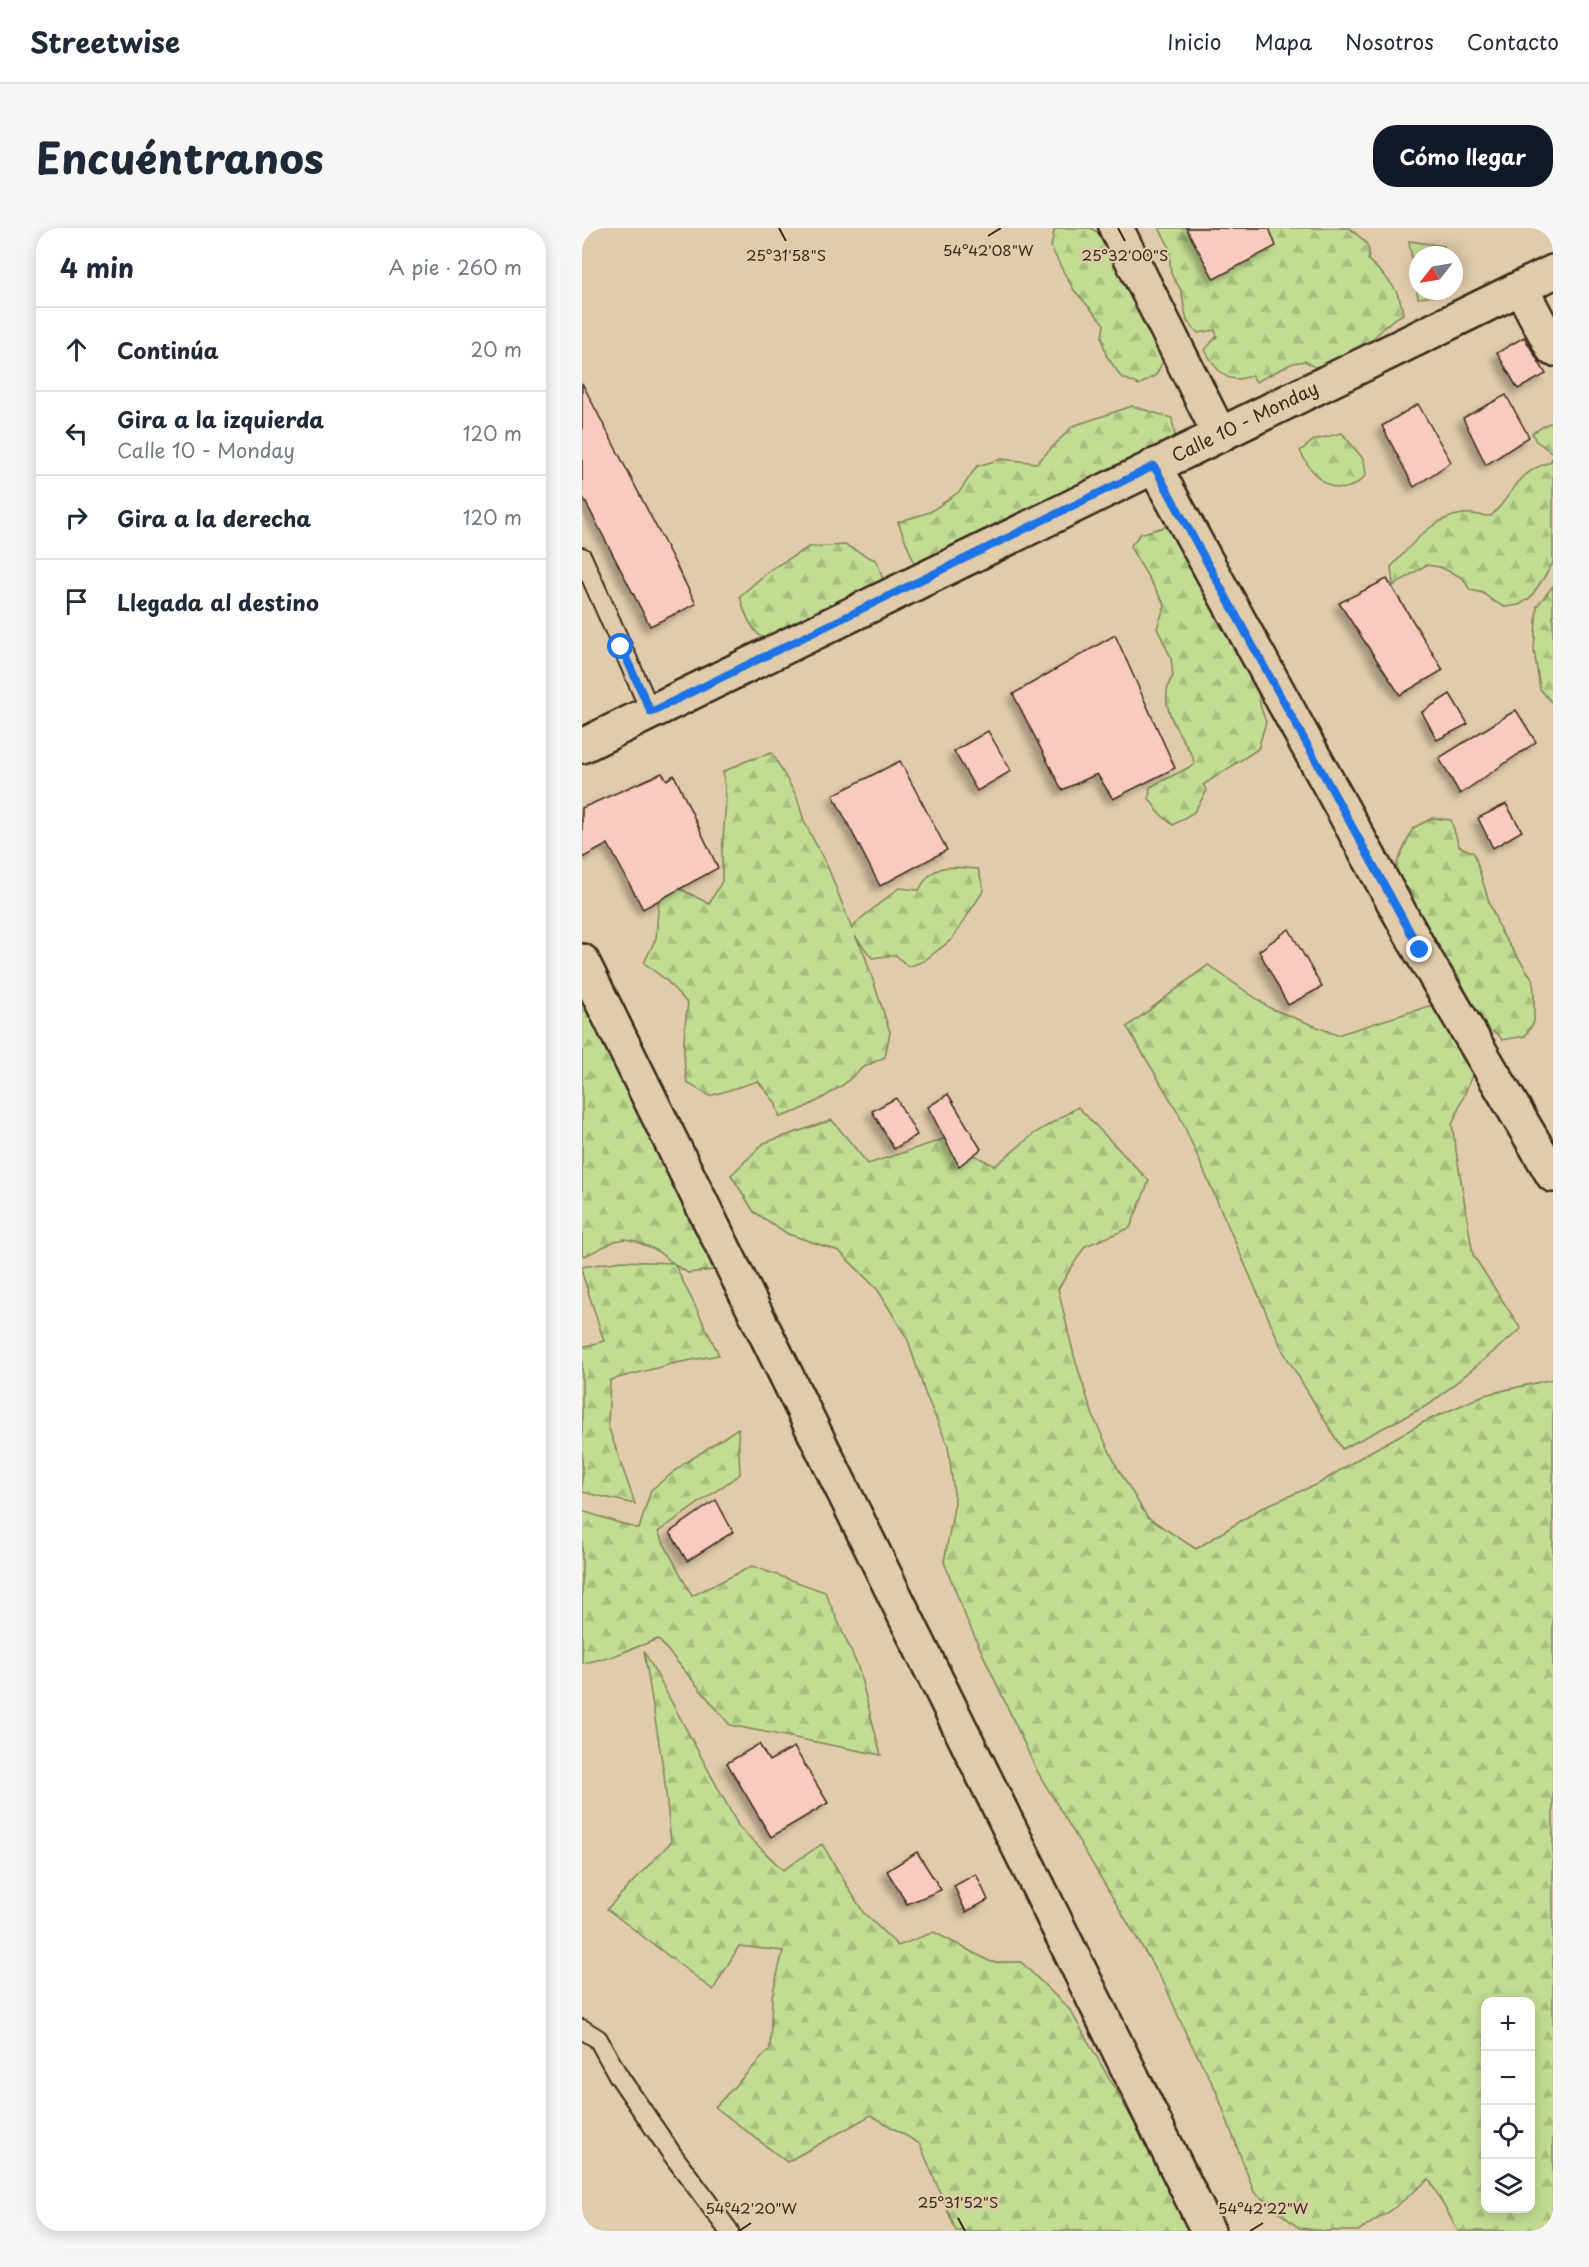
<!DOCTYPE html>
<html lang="es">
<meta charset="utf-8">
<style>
:root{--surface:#fff;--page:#f6f6f7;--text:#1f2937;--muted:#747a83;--line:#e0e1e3;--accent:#111827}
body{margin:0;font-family:"Playpen Sans",sans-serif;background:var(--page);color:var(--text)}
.controls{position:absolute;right:18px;bottom:18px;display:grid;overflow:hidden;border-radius:12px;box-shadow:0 3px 15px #0003}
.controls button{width:54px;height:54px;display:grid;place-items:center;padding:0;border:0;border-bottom:2px solid var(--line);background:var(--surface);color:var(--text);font:30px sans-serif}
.compass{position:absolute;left:827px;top:18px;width:54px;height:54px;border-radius:50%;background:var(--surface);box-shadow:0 3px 15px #0003;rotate:239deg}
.stop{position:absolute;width:18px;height:18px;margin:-14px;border:4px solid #1a73e8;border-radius:50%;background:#fff}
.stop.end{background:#1a73e8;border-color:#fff;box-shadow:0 2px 6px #0008}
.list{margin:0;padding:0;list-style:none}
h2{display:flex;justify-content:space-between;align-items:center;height:78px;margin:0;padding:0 24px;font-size:26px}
h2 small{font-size:20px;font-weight:400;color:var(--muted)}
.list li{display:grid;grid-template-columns:39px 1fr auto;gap:18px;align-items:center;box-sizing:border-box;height:84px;padding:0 24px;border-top:2px solid var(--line)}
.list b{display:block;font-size:22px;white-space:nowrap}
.list p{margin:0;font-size:20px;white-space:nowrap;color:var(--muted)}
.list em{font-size:20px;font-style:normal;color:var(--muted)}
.icon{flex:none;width:33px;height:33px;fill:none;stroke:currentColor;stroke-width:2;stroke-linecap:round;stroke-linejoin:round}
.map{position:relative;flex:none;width:971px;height:2003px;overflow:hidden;border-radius:24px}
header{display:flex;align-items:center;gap:36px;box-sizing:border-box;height:84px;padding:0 30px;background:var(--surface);border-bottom:2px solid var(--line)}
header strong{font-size:28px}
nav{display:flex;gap:33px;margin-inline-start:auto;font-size:21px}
.intro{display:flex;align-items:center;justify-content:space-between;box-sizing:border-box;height:144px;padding:0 36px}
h1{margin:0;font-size:42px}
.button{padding:15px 27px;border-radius:24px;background:var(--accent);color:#fff;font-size:21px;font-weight:700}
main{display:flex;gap:36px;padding:0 36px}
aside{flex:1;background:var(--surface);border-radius:24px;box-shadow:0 3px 15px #0003}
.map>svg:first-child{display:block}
.forest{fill:url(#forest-firs);stroke:#7e8358;stroke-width:1.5;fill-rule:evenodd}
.building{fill:#f9cabe;stroke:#3b2a1e;stroke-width:1.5;filter:url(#shadow)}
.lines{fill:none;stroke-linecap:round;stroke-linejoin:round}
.lane-casing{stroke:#3b2a1e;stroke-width:22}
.street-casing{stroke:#3b2a1e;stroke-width:38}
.secondary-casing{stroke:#3b2a1e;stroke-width:38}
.lane{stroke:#e1cbaa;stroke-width:18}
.street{stroke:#e1cbaa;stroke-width:33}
.secondary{stroke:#e1cbaa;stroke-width:33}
.route{stroke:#1a73e8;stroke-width:8}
.ticks{fill:none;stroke:#3b2a1e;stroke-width:2}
.labels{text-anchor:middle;stroke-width:4.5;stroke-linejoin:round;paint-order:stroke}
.street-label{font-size:18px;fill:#3b2a1e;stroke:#e1cbaa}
.ticks-label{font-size:15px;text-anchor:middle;fill:#3b2a1e;stroke:#e1cbaa;stroke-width:4.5;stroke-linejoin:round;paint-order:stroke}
</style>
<header>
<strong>Streetwise</strong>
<nav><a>Inicio</a><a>Mapa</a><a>Nosotros</a><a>Contacto</a></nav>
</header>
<div class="intro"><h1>Encuéntranos</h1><a class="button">Cómo llegar</a></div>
<main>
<aside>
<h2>4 min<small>A pie · 260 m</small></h2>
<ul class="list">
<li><svg class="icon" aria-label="ahead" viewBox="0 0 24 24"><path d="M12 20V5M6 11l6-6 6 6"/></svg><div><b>Continúa</b></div><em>20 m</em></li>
<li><svg class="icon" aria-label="left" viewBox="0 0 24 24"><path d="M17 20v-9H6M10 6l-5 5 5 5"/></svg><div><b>Gira a la izquierda</b><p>Calle 10 - Monday</p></div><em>120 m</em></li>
<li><svg class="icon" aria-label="right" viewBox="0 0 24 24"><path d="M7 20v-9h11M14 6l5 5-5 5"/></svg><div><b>Gira a la derecha</b></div><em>120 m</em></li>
<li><svg class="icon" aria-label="arrive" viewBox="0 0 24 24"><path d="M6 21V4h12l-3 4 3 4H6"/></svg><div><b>Llegada al destino</b></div></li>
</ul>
</aside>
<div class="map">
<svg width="971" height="2003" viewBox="0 0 971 2003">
<defs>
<pattern id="forest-firs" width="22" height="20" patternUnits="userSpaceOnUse" patternTransform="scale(1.5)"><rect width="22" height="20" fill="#c2dc93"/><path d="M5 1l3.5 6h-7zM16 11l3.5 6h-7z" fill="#a8bd7e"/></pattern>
<filter id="shadow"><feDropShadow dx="-5.5" dy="5.5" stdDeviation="3" flood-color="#0004"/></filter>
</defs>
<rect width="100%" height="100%" fill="#e1cbaa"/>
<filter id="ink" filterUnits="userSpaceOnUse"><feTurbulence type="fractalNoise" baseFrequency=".0167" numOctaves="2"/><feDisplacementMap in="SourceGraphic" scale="12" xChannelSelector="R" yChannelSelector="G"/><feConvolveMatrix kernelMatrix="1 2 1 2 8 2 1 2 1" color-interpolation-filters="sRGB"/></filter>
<g filter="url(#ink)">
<g class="forest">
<polygon points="476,0 509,0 535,17 541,53 582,131 574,147 557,157 539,149 524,127 520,110 522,96 492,62 481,43 469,19 472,3"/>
<path d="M 577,0 L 768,0 C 777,11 791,13 786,32 C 804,49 818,60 821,86 L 809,93 L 773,128 L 761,134 L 732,139 L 723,133 L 711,135 L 674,154 L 670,147 C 645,159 634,142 623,122 L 635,108 L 633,102 L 616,105 L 605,93 L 599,62 L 589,46 L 587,18 Z"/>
<polygon points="827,13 862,18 863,27 836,27 836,63 860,63 852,68 836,70"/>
<polygon points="550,178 590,190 593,208 585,225 334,339 316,294 348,284 378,263 395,238 420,231 455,235 491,198"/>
<polygon points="967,195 971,196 971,225 954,213 950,205"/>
<path d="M 760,205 L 782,232 L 784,247 C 757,278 731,249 718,223 L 732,212 Z"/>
<path d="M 971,229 L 971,335 L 963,348 L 948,370 L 937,377 L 923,379 L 911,373 L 901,365 L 888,362 L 881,350 L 858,339 L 844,337 L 811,358 L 809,339 C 830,317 848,290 881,286 C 890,285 900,288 909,288 C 934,264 932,246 968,234 Z"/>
<path d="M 586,298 L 674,454 L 679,480 L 684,494 L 676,521 L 621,557 L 625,563 L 612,584 L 591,597 L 577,585 L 567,570 L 568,559 L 612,537 L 611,529 C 597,504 573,475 591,448 L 589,430 L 575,400 L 583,377 L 548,319 L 558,306 Z"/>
<path d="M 263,317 L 295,333 L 304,361 L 192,421 C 172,405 164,393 158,368 L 189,341 L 227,319 Z"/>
<polygon points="971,358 971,476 958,461 952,422 955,378"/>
<path d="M 190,525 L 215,569 L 222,593 L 247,642 L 270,701 L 277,692 L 317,660 L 337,662 C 352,633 369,639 396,641 L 402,662 L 370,711 L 342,733 L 326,739 L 314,727 L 290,730 L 273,708 L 282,725 L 308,804 L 303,829 L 280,840 L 261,857 L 239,871 L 216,883 L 198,889 L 193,874 L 176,853 L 128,868 L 105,855 C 100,827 101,803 106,776 L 84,752 L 62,735 L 74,710 L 78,654 L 103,663 L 127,676 L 140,653 L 140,625 L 144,571 L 141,544 L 164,533 Z"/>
<polygon points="850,590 869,592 877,618 892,625 907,674 920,706 950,750 952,762 952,794 943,808 920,812 916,806 901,799 877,749 832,690 831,665 815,651 815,635 831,600"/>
<polygon points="626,737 688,780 755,807 854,776 895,835 870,897 891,1027 939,1101 848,1176 760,1221 701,1123 596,884 545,799"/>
<polygon points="0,767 43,852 46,869 67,889 78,915 78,937 84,942 98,947 131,1042 106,1045 93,1037 137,1127 94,1135 28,1152 26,1198 53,1276 0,1264 0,1119 22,1113 0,1045 0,1039 40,1033 91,1035 74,1022 53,1013 43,1011 33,1013 3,1028 0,1027"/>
<path d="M 496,879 L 567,953 L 548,1000 L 503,1018 L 476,1061 L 492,1128 L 511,1188 L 534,1237 L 565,1289 L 614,1321 L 681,1279 L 738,1255 L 784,1226 L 842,1194 L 902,1167 L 971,1151 L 971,2003 L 876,2003 L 847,1951 L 810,1982 L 776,2003 L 742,2003 L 717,2000 L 672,1964 L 633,1860 L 605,1808 L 583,1757 L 455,1543 L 385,1392 L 362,1334 L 373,1274 L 366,1218 L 343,1165 L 326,1112 L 296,1062 L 257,1023 L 206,1006 L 172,984 L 149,947 L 182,915 L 250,892 L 286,936 L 362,911 L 413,938 L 453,905 ZM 903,1774 L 948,1774 L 948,1980 L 903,1980 Z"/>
<polygon points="156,1200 158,1246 76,1304 110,1368 170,1338 243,1364 276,1439 299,1527 148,1497 76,1411 26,1430 0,1435 0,1283 57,1301 69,1262 103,1235"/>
<polygon points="62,1423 157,1599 201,1642 240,1616 281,1684 316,1718 352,1704 409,1734 439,1734 488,1782 578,1940 606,2003 374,2003 338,1916 289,1887 205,1934 133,1879 188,1821 190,1768 201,1723 157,1718 131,1762 25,1681 89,1614 82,1546"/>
</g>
<g class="building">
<polygon points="604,0 687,0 694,18 632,51"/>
<polygon points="942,109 964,146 936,161 915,125"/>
<polygon points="0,155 114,376 68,398 0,267"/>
<polygon points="924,167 947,209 904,237 881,190"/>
<polygon points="836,176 869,234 832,259 800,198"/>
<polygon points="805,351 861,442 818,467 757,375"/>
<polygon points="533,407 593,540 531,571 515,546 480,562 431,466"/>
<polygon points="868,466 886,496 855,512 840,484"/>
<polygon points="934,482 954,514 878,566 857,530"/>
<polygon points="406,503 429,543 395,563 372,523"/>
<polygon points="318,533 365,622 298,658 251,567"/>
<polygon points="80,545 85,552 92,547 136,640 61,681 26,616 0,630 0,580"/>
<polygon points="924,576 940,603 911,620 896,590"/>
<polygon points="707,701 740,759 706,777 677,723"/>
<polygon points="366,866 399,921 377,938 346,879"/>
<polygon points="314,870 335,907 312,921 290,883"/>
<polygon points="134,1272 151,1304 105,1333 88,1304"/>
<polygon points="177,1516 187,1533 212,1519 246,1575 189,1609 145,1535"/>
<polygon points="335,1624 359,1662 325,1676 305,1643"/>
<polygon points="394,1646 406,1672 384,1684 372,1658"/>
</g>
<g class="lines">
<g class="lane-casing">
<g id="lane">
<polyline points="0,329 69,484"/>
<polyline points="0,1801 16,1811 36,1847 90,1926 147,2003"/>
</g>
</g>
<g class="street-casing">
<g id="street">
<polyline points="534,0 638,207"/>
<polyline points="939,60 971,121"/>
<polyline points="572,238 838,722 971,947"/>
<polyline points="0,733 626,2003"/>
</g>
</g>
<g class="secondary-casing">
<g id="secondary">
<path id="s1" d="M 0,518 L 971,44"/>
</g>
</g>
<use href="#lane" class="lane"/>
<use href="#street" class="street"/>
<use href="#secondary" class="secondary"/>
</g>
</g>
<g class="lines" filter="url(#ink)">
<polyline class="route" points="39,419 69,484 572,238 838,722"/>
</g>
<path class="ticks" d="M 197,0 L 204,13M 536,0 L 543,13M 406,8 L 419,0M 376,1990 L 383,2003M 157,2003 L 169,1995M 668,2003 L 681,1995"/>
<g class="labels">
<g class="street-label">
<text dy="6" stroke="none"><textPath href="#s1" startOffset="738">Calle 10 - Monday</textPath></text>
</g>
</g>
<g class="ticks-label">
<text x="406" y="28">54°42'08"W</text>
<text x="543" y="33">25°32'00"S</text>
<text x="204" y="33">25°31'58"S</text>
<text x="376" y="1980">25°31'52"S</text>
<text x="169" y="1986">54°42'20"W</text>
<text x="681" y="1986">54°42'22"W</text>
</g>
</svg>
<div class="controls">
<button>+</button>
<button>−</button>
<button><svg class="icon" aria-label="locate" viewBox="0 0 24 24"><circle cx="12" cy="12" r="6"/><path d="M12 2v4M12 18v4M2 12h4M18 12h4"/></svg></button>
<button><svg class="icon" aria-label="layers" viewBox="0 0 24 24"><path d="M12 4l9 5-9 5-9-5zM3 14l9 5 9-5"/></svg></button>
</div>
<svg class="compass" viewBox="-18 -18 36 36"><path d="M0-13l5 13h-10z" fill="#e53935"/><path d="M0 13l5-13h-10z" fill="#747a83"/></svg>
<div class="stop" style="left:39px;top:419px"></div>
<div class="stop end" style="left:838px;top:722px"></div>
</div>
</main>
